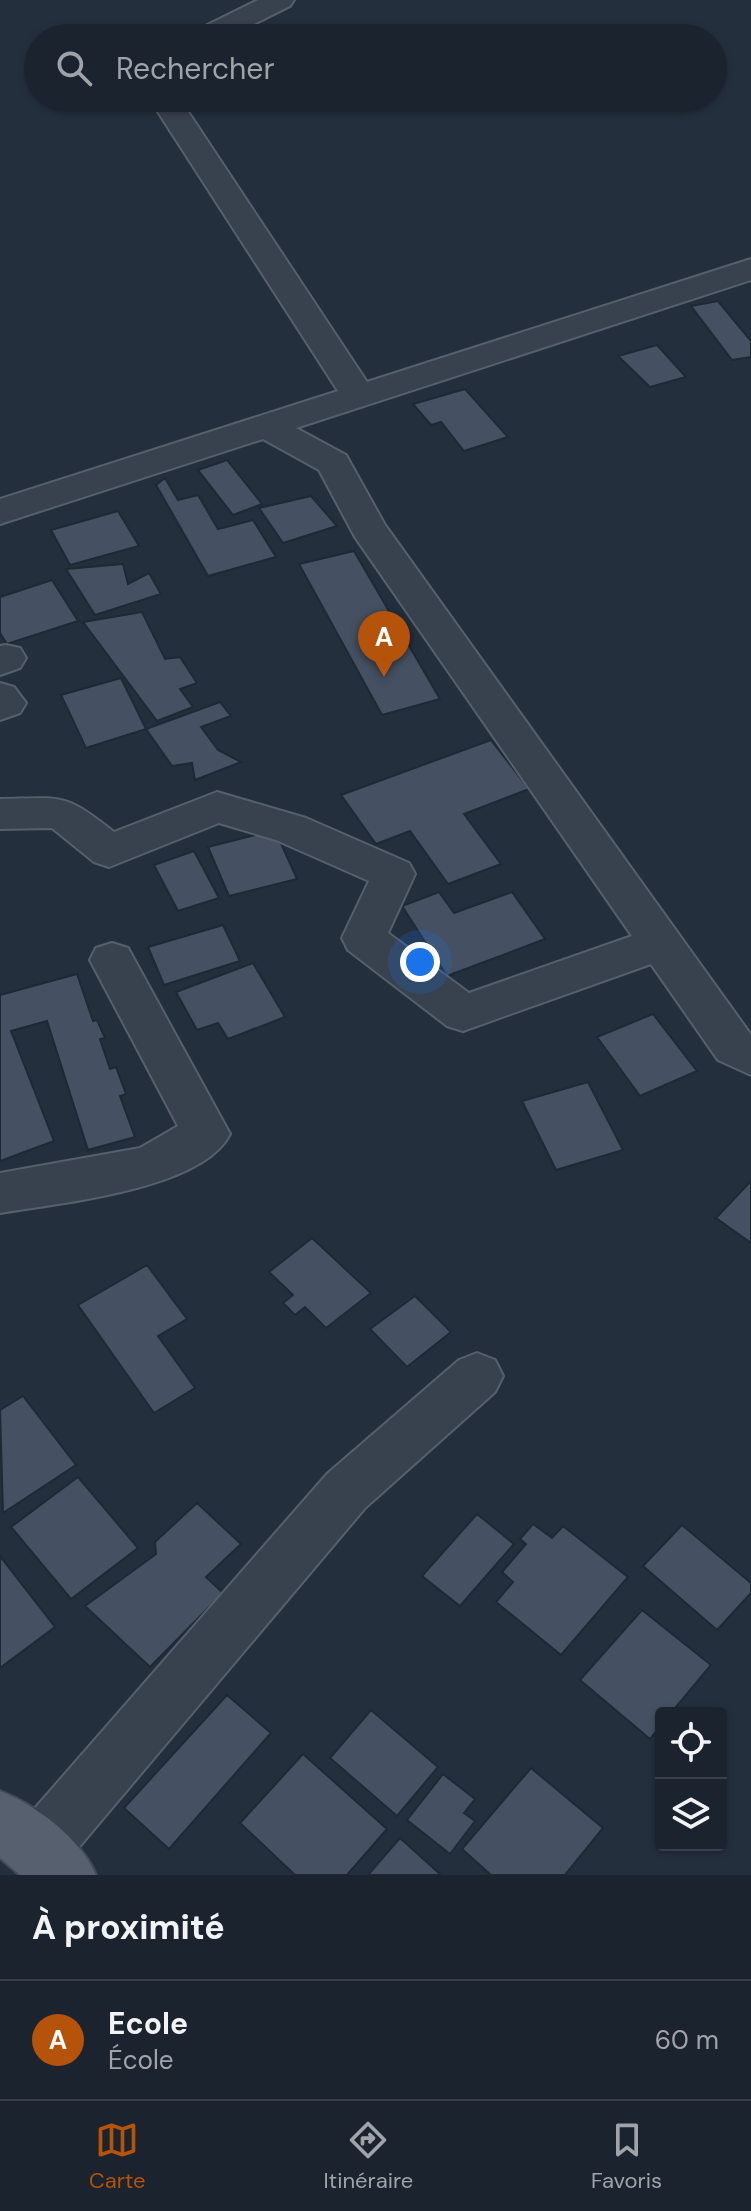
<!DOCTYPE html>
<html lang="fr">
<meta charset="utf-8">
<style>
:root{--surface:#1b232e;--page:#282f3a;--text:#f1f3f6;--muted:#a0a4aa;--line:#39404a;--accent:#b45309}
body{margin:0;font-family:"DM Sans",sans-serif;background:var(--page);color:var(--text)}
.controls{position:absolute;right:24px;bottom:24px;display:grid;overflow:hidden;border-radius:8px;box-shadow:0 2px 6px #0004}
.controls button{width:72px;height:72px;display:grid;place-items:center;padding:0;border:0;border-bottom:2px solid var(--line);background:var(--surface);color:var(--text);font:40px sans-serif}
.you{position:absolute;left:420px;top:962px;width:28px;height:28px;margin:-20px;border:6px solid #fff;border-radius:50%;background:#1a73e8;box-shadow:0 0 0 12px #1a73e833}
.badge{display:grid;place-items:center;width:52px;height:52px;border-radius:50%;background:var(--accent);color:#fff;font-size:26px;font-weight:700}
.pin{position:absolute;translate:-50% -66px;filter:drop-shadow(0 2px 4px #0008)}
.pin::after{content:'';position:absolute;top:42px;width:28px;height:24px;background:inherit;clip-path:polygon(0 0,100% 0,50% 100%)}
.list{margin:0;padding:0;list-style:none}
h2{display:flex;justify-content:space-between;align-items:center;height:104px;margin:0;padding:0 32px;font-size:34px}
h2 small{font-size:26px;font-weight:400;color:var(--muted)}
.list li{display:grid;grid-template-columns:52px 1fr auto;gap:24px;align-items:center;box-sizing:border-box;height:120px;padding:0 32px;border-top:2px solid var(--line)}
.list b{display:block;font-size:30px;white-space:nowrap}
.list p{margin:0;font-size:26px;white-space:nowrap;color:var(--muted)}
.list em{font-size:26px;font-style:normal;color:var(--muted)}
.icon{flex:none;width:44px;height:44px;fill:none;stroke:currentColor;stroke-width:2;stroke-linecap:round;stroke-linejoin:round}
.map{position:relative;flex:none;width:751px;height:1875px;overflow:hidden}
.search{position:absolute;background:var(--surface);box-shadow:0 2px 6px #0004;left:24px;right:24px;top:24px;height:88px;display:flex;align-items:center;gap:20px;box-sizing:border-box;padding:0 28px;border-radius:44px;color:var(--muted);font-size:30px}
.sheet{height:224px;background:var(--surface)}
nav{display:flex;justify-content:space-around;align-items:center;box-sizing:border-box;height:112px;border-top:2px solid var(--line);background:var(--surface);font-size:22px;color:var(--muted)}
nav a{display:grid;justify-items:center;gap:4px}
nav .on{color:var(--accent)}
.map>svg:first-child{display:block}
.building{fill:#455162;stroke:#1f2835;stroke-width:2}
.lines{fill:none;stroke-linecap:round;stroke-linejoin:round}
.minor-casing{stroke:#565f6c;stroke-width:4}
.major-casing{stroke:#414a57;stroke-width:4}
.minor{fill:#38414e;fill-rule:evenodd}
.major{fill:#56606e;fill-rule:evenodd}
</style>
<div class="map">
<svg width="751" height="1875" viewBox="0 0 751 1875">
<rect width="100%" height="100%" fill="#242f3e"/>
<g class="building">
<polygon points="718,301 751,341 751,357 732,360 691,306"/>
<polygon points="657,345 686,377 650,387 618,356"/>
<polygon points="465,389 508,437 464,451 441,422 431,425 413,404"/>
<polygon points="227,460 262,504 233,515 198,470"/>
<polygon points="165,478 178,500 198,495 218,529 253,520 276,557 208,576 156,485"/>
<polygon points="311,496 337,526 283,543 259,508"/>
<polygon points="118,511 139,546 70,565 51,530"/>
<polygon points="354,551 440,699 382,715 299,564"/>
<polygon points="123,564 128,584 149,573 161,594 95,615 66,569"/>
<polygon points="52,580 78,621 7,644 0,633 0,597"/>
<polygon points="142,612 165,659 180,657 197,683 180,689 193,707 157,721 83,622"/>
<polygon points="121,678 146,729 86,748 61,695"/>
<polygon points="220,702 231,716 201,727 218,750 241,762 195,780 192,763 172,766 146,729"/>
<polygon points="491,740 529,789 464,814 501,864 448,884 410,831 376,844 341,795"/>
<polygon points="275,830 297,879 229,896 208,847"/>
<polygon points="194,851 219,898 178,911 154,865"/>
<polygon points="439,892 454,913 512,892 545,939 447,976 402,906"/>
<polygon points="223,925 240,961 164,985 148,947"/>
<polygon points="253,963 285,1017 228,1039 218,1023 197,1030 176,992"/>
<polygon points="77,974 93,1021 97,1020 105,1038 100,1039 110,1069 116,1067 126,1094 120,1096 135,1137 88,1150 47,1021 11,1031 54,1141 0,1161 0,995"/>
<polygon points="653,1014 697,1071 640,1096 597,1037"/>
<polygon points="588,1082 623,1150 556,1170 522,1101"/>
<polygon points="751,1181 751,1243 716,1218"/>
<polygon points="312,1238 371,1293 326,1328 305,1307 295,1315 283,1303 293,1295 269,1272"/>
<polygon points="147,1265 187,1319 158,1336 195,1388 154,1413 78,1305"/>
<polygon points="415,1296 451,1332 407,1367 370,1329"/>
<polygon points="23,1396 76,1465 3,1513 0,1410"/>
<polygon points="78,1477 138,1548 71,1599 11,1527"/>
<polygon points="197,1503 241,1544 206,1577 223,1593 150,1667 85,1606 156,1554 155,1542"/>
<polygon points="477,1514 514,1544 460,1606 422,1576"/>
<polygon points="533,1524 552,1538 563,1526 628,1577 561,1655 496,1602 513,1582 502,1572 526,1544 520,1539"/>
<polygon points="682,1525 751,1583 751,1593 717,1630 643,1566"/>
<polygon points="0,1556 55,1627 0,1668"/>
<polygon points="642,1610 711,1665 671,1713 661,1713 661,1725 650,1739 580,1680"/>
<polygon points="227,1695 271,1733 169,1849 124,1808"/>
<polygon points="371,1710 438,1767 397,1816 330,1758"/>
<polygon points="303,1754 387,1829 347,1875 295,1875 240,1823"/>
<polygon points="531,1768 603,1828 565,1875 491,1875 462,1849"/>
<polygon points="443,1774 475,1799 464,1813 475,1821 450,1854 407,1820"/>
<polygon points="400,1838 441,1875 368,1875"/>
</g>
<g class="lines">
<g class="minor-casing">
<g id="minor">
<polygon points="258,0 294,0 290,6 226,38 189,38 193,32"/>
<path d="M 149,98 L 179,98 L 367,382 L 751,259 L 751,280 L 296,428 L 346,455 L 385,525 L 751,1035 L 751,1075 L 718,1060 L 651,964 L 463,1031 L 447,1026 L 348,950 L 342,938 L 369,881 L 276,840 L 219,823 L 109,867 L 94,862 L 52,828 L 0,829 L 0,799 C 63,798 63,792 114,832 L 217,792 L 306,818 L 409,863 L 415,874 L 388,933 L 469,993 L 632,936 L 355,537 L 319,470 L 263,439 L 0,524 L 0,499 L 338,391 Z"/>
<polygon points="6,645 20,648 26,658 20,668 0,675 0,646"/>
<polygon points="0,683 14,687 26,703 20,713 0,720"/>
<path d="M 112,943 L 128,948 L 230,1134 C 202,1190 58,1203 0,1213 L 0,1173 L 140,1148 L 178,1126 L 90,960 L 96,948 Z"/>
<polygon points="477,1353 495,1360 503,1376 495,1392 365,1508 58,1872 51,1875 16,1872 7,1851 16,1830 327,1474 459,1360"/>
</g>
</g>
<g class="major-casing">
<path id="major" d="M 0,1791 C 36,1805 81,1839 96,1875 L 20,1875 L 0,1858 Z"/>
</g>
<use href="#minor" class="minor"/>
<use href="#major" class="major"/>
</g>
</svg>
<div class="controls">
<button><svg class="icon" aria-label="locate" viewBox="0 0 24 24"><circle cx="12" cy="12" r="6"/><path d="M12 2v4M12 18v4M2 12h4M18 12h4"/></svg></button>
<button><svg class="icon" aria-label="layers" viewBox="0 0 24 24"><path d="M12 4l9 5-9 5-9-5zM3 14l9 5 9-5"/></svg></button>
</div>
<div class="you"></div>
<div class="pin badge" style="left:384px;top:677px">A</div>
<div class="search"><svg class="icon" aria-label="search" viewBox="0 0 24 24"><circle cx="10" cy="10" r="6"/><path d="M15 15l6 6"/></svg>Rechercher</div>
</div>
<section class="sheet">
<h2>À proximité<small></small></h2>
<ul class="list">
<li><span class="badge">A</span><div><b>Ecole</b><p>École</p></div><em>60 m</em></li>
</ul>
</section>
<nav>
<a class="on"><svg class="icon" aria-label="map" viewBox="0 0 24 24"><path d="M3 6l6-2 6 2 6-2v14l-6 2-6-2-6 2zM9 4v14M15 6v14"/></svg>Carte</a>
<a><svg class="icon" aria-label="directions" viewBox="0 0 24 24"><path d="M12 3l9 9-9 9-9-9zM9 14v-3h6M13 9l2 2-2 2"/></svg>Itinéraire</a>
<a><svg class="icon" aria-label="saved" viewBox="0 0 24 24"><path d="M7 4h10v16l-5-4-5 4z"/></svg>Favoris</a>
</nav>
